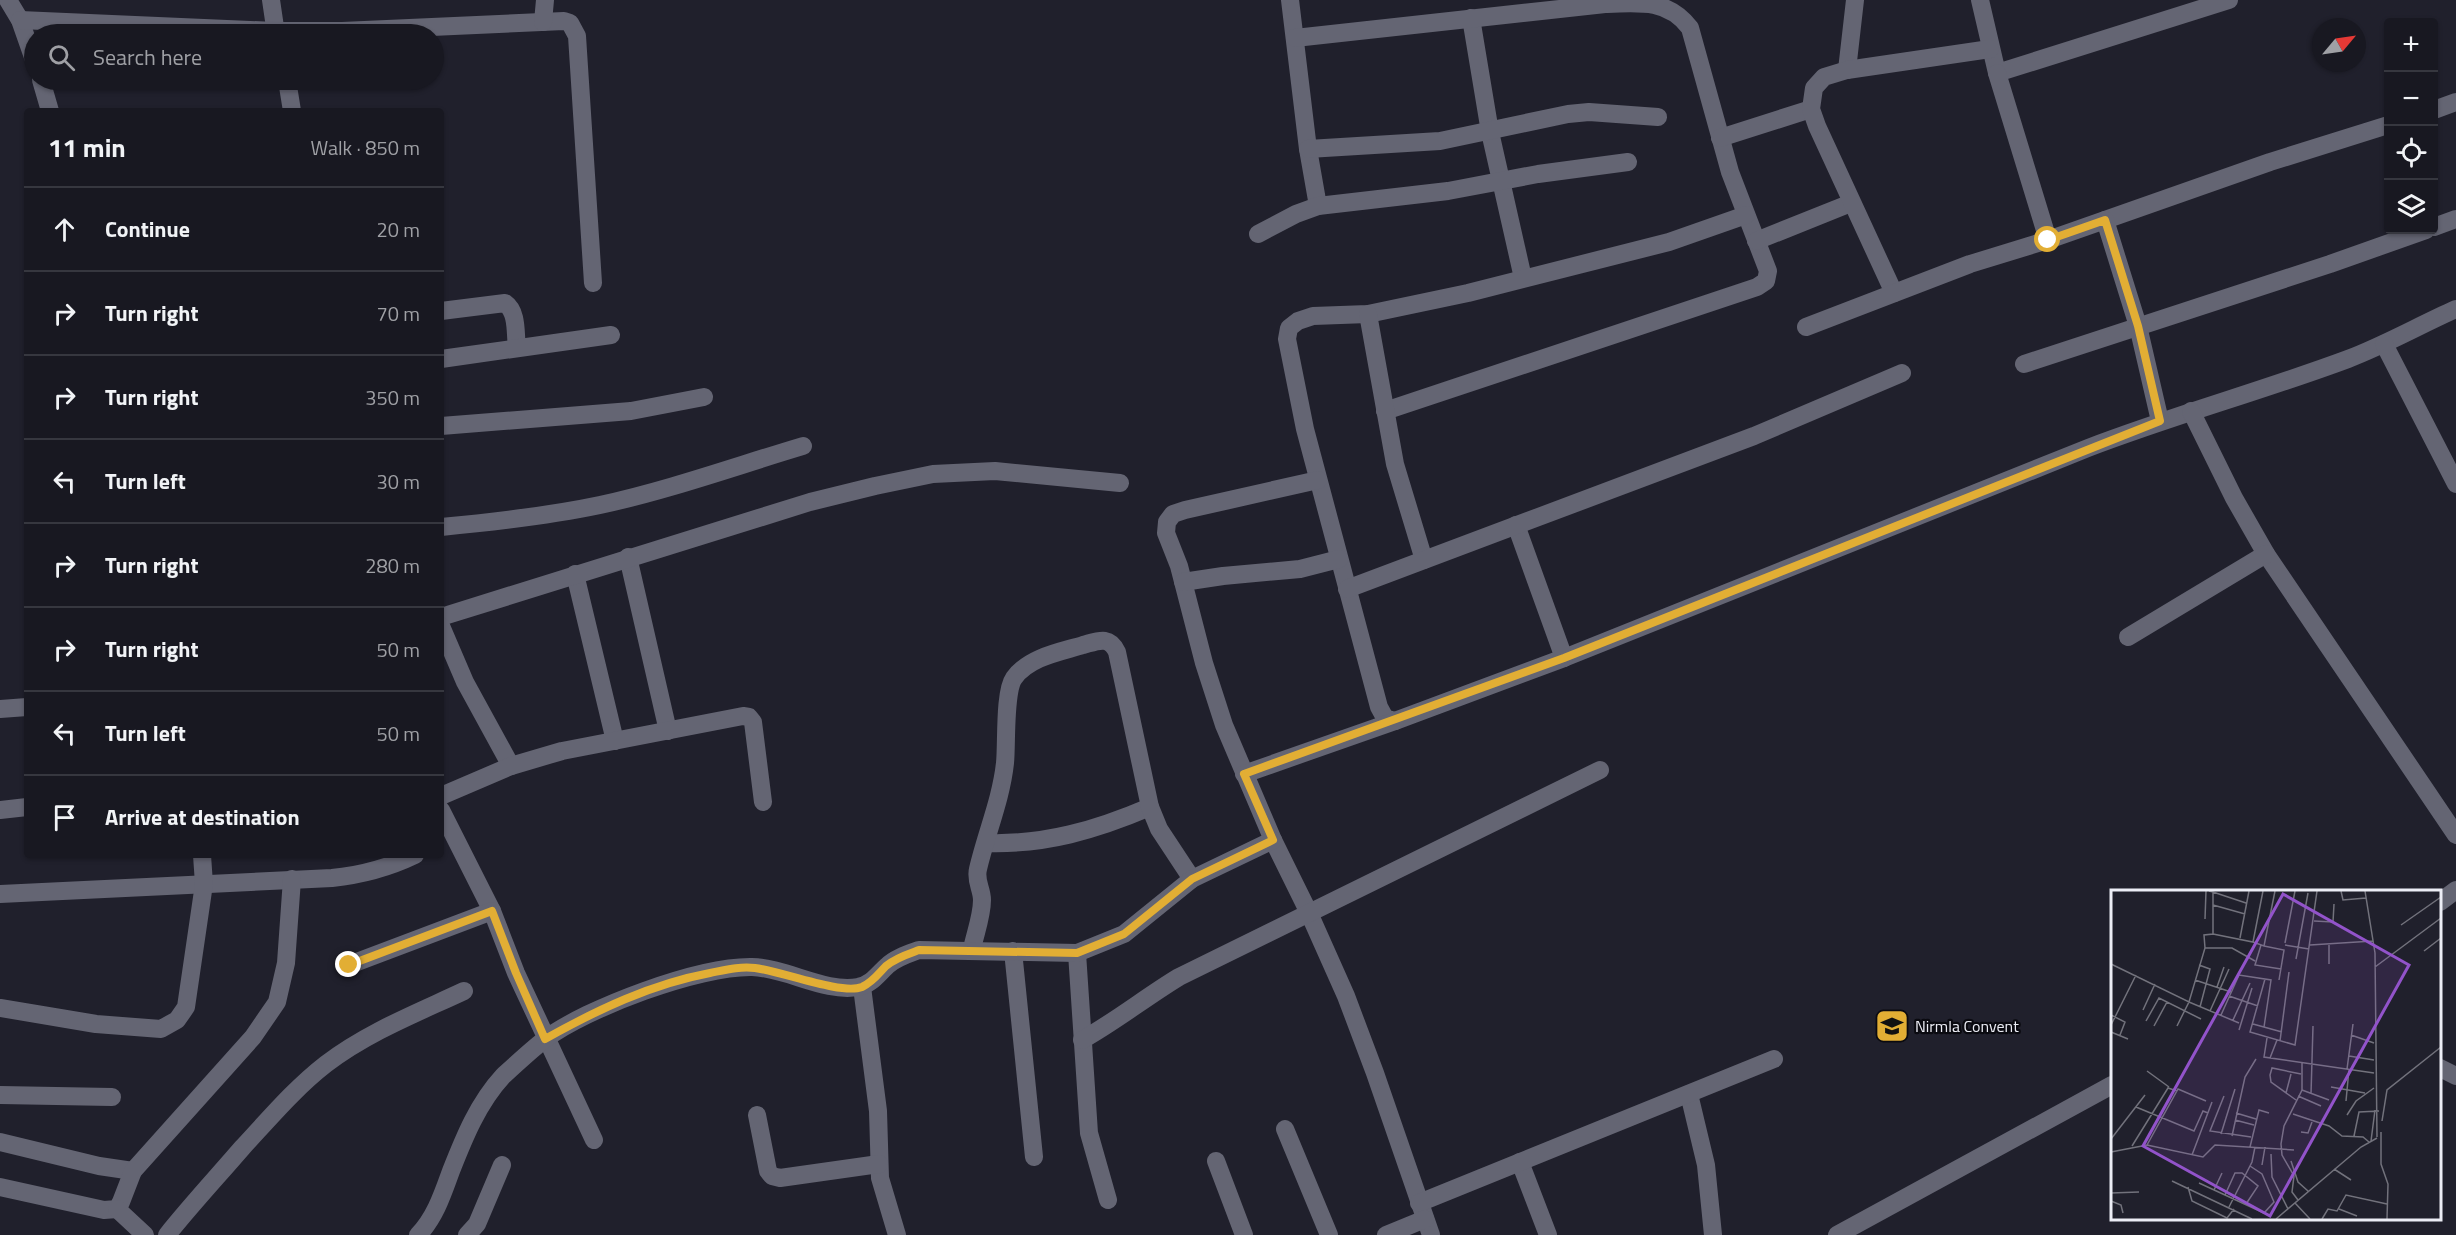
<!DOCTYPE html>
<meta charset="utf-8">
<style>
:root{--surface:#181821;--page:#25252e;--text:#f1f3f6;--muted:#9fa0a5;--line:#36373f}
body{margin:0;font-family:"Titillium Web",sans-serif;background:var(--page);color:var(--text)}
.controls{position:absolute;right:18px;top:18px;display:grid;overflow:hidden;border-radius:6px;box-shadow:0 2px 4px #0004}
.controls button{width:54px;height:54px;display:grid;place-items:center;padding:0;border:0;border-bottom:2px solid var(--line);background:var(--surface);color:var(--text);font:30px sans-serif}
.compass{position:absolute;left:2312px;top:18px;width:54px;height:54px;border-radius:50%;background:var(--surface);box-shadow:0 2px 4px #0004;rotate:61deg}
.stop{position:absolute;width:18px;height:18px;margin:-14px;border:4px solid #e2ae34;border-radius:50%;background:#fff}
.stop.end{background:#e2ae34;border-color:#fff;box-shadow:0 2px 6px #0008}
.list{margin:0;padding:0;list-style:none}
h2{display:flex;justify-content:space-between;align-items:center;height:78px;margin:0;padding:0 24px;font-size:26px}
h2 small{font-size:20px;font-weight:400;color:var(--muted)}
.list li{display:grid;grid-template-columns:39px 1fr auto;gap:18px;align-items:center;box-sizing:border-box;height:84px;padding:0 24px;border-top:2px solid var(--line)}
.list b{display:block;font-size:22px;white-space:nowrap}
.list em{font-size:20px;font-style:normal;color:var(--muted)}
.icon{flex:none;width:33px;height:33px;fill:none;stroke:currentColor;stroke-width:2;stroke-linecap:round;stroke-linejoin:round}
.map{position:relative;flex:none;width:2456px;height:1235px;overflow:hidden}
.search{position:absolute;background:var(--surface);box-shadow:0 2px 4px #0004;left:24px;top:24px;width:420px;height:66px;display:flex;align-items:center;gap:15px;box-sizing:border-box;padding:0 21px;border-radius:33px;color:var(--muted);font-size:22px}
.panel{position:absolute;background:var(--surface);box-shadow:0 2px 4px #0004;left:24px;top:108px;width:420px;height:750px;border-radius:6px}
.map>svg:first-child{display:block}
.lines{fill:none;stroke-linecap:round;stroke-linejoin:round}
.minor{stroke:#646573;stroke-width:18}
.route{stroke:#e2ae34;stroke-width:8}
.labels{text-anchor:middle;stroke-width:4.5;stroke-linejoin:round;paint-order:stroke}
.poi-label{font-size:16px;fill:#ecedf5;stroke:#0a0a10;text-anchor:start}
.inset-road{fill:none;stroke:#72727c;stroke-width:1.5}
.view{fill:#9253ca;fill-opacity:0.15;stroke:#9253ca;stroke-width:3}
.inset-edge{fill:none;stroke:#ecedf5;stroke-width:3}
</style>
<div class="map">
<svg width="2456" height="1235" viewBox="0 0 2456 1235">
<rect width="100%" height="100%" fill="#20202c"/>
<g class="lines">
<g class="minor">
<polyline points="8,0 20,20 34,60"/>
<polyline points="271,0 276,34"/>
<polyline points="1290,0 1308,149 1318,206"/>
<polyline points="1980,0 1997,73 2229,0"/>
<polyline points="1471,18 1490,132 1523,278"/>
<polyline points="20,20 275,31 342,31 564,21 570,23 577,36 593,283"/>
<polyline points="543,22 545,0"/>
<path d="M 1295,38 L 1605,4 C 1642,2 1669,0 1690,28 L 1730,172 L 1768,271 L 1766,281 L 1757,287 L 1385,411"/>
<polyline points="1847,70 1855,0"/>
<polyline points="41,80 50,111"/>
<polyline points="287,80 292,111"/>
<polyline points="2434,110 2456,102"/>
<polyline points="1720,138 1811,109"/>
<polyline points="1308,149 1440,141 1568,114 1589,112 1658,117"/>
<path d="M 1746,215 L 1669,242 L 1468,293 L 1368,314 L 1313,316 L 1298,321 L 1289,328 L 1287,339 L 1305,429 L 1379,707 L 1385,718 L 1395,721 L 1564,658 L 2088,448 C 2174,415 2262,391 2348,359 C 2385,345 2420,325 2456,309"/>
<polyline points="2105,220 2270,162 2388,125"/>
<polyline points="2434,227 2456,219"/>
<polyline points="1258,234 1296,214 1318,206 1448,191 1538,174 1628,162"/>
<polyline points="2048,240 2105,220 2138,326 2160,421"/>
<polyline points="1756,241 1851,203"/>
<polyline points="1894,293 1817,126 1811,109 1814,88 1824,77 1847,70 1990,49"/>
<path d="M 441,311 L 505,303 C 518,312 515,334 517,348"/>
<polyline points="1368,314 1395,464 1424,560"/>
<polyline points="1806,327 1970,264 2048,240 1997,73"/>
<polyline points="2384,344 2456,484"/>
<polyline points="441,359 611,335"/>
<polyline points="2024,364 2330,264 2426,230"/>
<polyline points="2191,411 2234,498 2266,554 2456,835"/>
<polyline points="441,426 631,411 704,397"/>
<polyline points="1318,480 1185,510 1173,514 1167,522 1166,533 1179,566 1204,663 1224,725 1273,840 1309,913 1346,996 1375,1073 1431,1235"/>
<polyline points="1516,525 1564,658"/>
<path d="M 441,527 C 494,522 548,516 600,505 C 669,490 736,466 803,446"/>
<polyline points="628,557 668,731"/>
<polyline points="575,574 615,741"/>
<polyline points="1183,582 1223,576 1300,569 1339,559"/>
<polyline points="1347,589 1754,436 1902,373"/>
<polyline points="441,617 810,502 875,486 933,474 995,471 1120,483"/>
<polyline points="441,626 465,682 511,766"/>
<polyline points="2128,637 2266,554"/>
<polyline points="0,709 27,707"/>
<polyline points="1244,774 1395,721"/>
<polyline points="441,796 511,766 562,751 743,716 749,717 753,722 763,802"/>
<polyline points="0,810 27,807"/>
<polyline points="441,810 492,911 516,973 594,1140"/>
<path d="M 986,843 C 1045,845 1096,830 1150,807"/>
<path d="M 0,894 L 332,878 C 362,875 388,868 415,855"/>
<polyline points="2440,902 2456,890"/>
<path d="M 972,949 C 975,934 982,916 982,900 C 982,889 975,881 978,869 C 986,834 1001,800 1005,763 C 1007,744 1004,692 1014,678 C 1029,657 1060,652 1083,645 C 1098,641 1109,635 1117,652 L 1150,807 L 1159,829 L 1192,879"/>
<polyline points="1013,951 1034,1157"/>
<polyline points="1077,953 1089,1133 1108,1200"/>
<polyline points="349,965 492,911"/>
<polyline points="862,987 878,1111 880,1178 897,1235"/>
<polyline points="0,1008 96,1024 161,1029 177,1020 186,1007 204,884 202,855"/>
<path d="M 1082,1040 C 1116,1021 1146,997 1179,977 L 1600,770"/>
<polyline points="2440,1068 2456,1076"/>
<polyline points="1689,1094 1706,1165 1713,1235"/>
<polyline points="0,1095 112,1097"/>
<polyline points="757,1115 768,1171 772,1176 780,1178 879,1164"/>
<polyline points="1285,1129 1329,1235"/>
<polyline points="0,1142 99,1166 133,1171"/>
<polyline points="1216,1161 1244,1235"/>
<polyline points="1520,1162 1548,1235"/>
<polyline points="0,1187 104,1210 117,1209 121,1202 133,1171 253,1037 277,1002 286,963 292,879"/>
<polyline points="1419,1203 1774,1059"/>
<polyline points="117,1209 145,1235"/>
<path d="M 167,1235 C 191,1205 217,1177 242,1148 C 269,1119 295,1088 326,1064 C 368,1032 417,1013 464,991"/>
<path d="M 418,1235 C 435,1218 443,1193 451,1171 C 464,1138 478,1103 503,1076 C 516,1064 530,1051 544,1040 C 586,1008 699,966 752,967 C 787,968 825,993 858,987 C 871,985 878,974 887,966 C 895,958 908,954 919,950 L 1077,953 L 1124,934 L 1192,879 L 1273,840"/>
<polyline points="467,1235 477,1224 502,1165"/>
<polyline points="1386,1235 1425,1219"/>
<polyline points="1837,1235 2112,1085"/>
</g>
</g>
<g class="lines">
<path class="route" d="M 349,965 L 492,911 L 516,973 L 545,1039 C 597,1010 651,984 710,973 C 725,970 740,966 755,968 C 781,971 841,995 862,987 C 873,982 879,973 886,966 C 895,958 908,954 919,950 L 1077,953 L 1124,934 L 1192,879 L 1273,840 L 1244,774 L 1564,658 L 2160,421 L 2138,326 L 2105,220 L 2048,240"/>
</g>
<defs>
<g id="school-square" transform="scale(1.725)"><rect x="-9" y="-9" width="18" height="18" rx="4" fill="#e2ae34" stroke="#0a0a10"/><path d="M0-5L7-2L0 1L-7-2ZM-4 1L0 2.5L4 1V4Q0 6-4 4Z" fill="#111"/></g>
</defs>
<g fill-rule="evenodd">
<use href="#school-square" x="1892" y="1026"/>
</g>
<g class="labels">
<g class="poi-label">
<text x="1915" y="1032">Nirmla Convent</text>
</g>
</g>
<g transform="translate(2111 890)">
<rect width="330" height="330" fill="#20202c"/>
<path class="inset-road" d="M 230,1 L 232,10 L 255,8M 254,1 L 264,63 L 266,247M 102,2 L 135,13M 102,15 L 134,24M 94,29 L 95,1M 203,31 L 222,32 L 223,14M 290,35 L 330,7M 102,44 L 142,52 L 152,1M 129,48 L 138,1M 142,52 L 153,56 L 164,1M 174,53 L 184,1M 150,55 L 144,75 L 170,79M 174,55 L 198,59M 199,55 L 262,51M 218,55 L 218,74M 153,56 L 173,60 L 168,90M 94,58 L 121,58 L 144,71M 313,61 L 330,48M 185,69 L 197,3M 0,74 L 78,112 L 94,58 L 93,45 L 102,44 L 102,2 L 98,1M 88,75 L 99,79 L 89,117M 264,77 L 330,28M 154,89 L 139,142 L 184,155 L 206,1M 84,90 L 120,102M 106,97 L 113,77M 118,106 L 147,116M 32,120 L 44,94M 99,121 L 118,79M 0,125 L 14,132 L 9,145M 110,125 L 128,85 L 160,90 L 153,137M 122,130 L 139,93M 35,131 L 48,108 L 90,129M 142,134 L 171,142M 0,135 L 25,85M 43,136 L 56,112M 66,136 L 78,112 L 128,133M 128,140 L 141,98M 0,142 L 17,149M 240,145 L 263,153M 156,148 L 153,167 L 263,183M 169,151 L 178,82M 238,166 L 263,170M 159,168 L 166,150M 236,179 L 242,134M 36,181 L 58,197M 220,197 L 254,203M 191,200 L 218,210M 175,203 L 180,184M 200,204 L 202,136M 113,206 L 99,241 L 140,247M 187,206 L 210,216M 185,210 L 160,192 L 159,185 L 161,178 L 190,184M 235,211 L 238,179M 25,217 L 83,241 L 92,221 L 97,223M 125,223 L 145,229M 182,224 L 218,236 L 231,246 L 252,247 L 258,252M 236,225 L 245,211 L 263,198M 124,230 L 143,235M 271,231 L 276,200 L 330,157M 190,242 L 197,243 L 201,232M 270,242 L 270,274 L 277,294 L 276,329M 110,244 L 124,199M 121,246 L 134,187 L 145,169M 243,246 L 248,222 L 268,221M 0,249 L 34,205M 260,251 L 264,220M 36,255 L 67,199 L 95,211M 21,256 L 57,198 L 66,201M 139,257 L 148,220 L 158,223M 0,262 L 36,255 L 92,267 L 104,255 L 183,260M 160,264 L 161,287 L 177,319M 81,265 L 101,212M 180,271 L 187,292 L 197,301M 151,275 L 154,257M 223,279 L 240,290M 61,291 L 141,329M 88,293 L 153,323 L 163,312 L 151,284 L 139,276M 77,297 L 81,311 L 116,328 L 123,319M 103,300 L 111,283M 0,303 L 28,302M 114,305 L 124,283 L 131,283 L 147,296 L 135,314M 187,310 L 181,302 L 183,286 L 171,265 L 170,254 L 173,236 L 191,200 L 191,173M 0,311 L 10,315 L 12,323M 184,313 L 199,329M 118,317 L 141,272 L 144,257M 228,319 L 246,326M 165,329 L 250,257 L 266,248M 211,329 L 217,319 L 226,321 L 235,305 L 276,314"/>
<path class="view" d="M 172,4 L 298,75 L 159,326 L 32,256 Z"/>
<rect width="330" height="330" class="inset-edge"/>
</g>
</svg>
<div class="controls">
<button>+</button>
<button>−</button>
<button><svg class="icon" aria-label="locate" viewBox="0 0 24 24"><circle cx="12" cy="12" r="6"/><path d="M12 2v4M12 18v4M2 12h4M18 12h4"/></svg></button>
<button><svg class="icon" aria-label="layers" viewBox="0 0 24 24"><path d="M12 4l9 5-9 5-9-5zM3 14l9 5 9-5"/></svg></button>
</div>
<svg class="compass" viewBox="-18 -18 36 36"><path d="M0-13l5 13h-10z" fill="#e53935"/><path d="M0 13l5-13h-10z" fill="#9fa0a5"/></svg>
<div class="stop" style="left:2048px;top:240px"></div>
<div class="stop end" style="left:349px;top:965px"></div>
<div class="search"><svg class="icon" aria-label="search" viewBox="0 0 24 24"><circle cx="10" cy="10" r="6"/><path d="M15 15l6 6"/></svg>Search here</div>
<section class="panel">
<h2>11 min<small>Walk · 850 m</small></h2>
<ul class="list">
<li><svg class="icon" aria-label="ahead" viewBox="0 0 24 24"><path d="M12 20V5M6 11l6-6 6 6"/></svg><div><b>Continue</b></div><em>20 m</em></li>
<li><svg class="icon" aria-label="right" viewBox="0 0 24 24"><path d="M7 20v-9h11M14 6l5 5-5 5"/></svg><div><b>Turn right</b></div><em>70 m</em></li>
<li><svg class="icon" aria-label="right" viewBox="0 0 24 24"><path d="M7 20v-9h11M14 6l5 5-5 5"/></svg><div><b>Turn right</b></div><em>350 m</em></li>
<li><svg class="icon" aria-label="left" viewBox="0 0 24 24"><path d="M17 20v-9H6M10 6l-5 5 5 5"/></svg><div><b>Turn left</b></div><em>30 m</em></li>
<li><svg class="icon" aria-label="right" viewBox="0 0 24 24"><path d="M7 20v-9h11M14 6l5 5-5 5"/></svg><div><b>Turn right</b></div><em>280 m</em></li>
<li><svg class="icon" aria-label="right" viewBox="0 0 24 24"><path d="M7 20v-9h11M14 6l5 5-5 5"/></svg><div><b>Turn right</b></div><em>50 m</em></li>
<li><svg class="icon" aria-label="left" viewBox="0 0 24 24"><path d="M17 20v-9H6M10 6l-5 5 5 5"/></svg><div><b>Turn left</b></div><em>50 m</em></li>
<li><svg class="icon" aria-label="arrive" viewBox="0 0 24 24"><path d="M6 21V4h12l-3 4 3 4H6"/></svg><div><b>Arrive at destination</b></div></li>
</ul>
</section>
</div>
